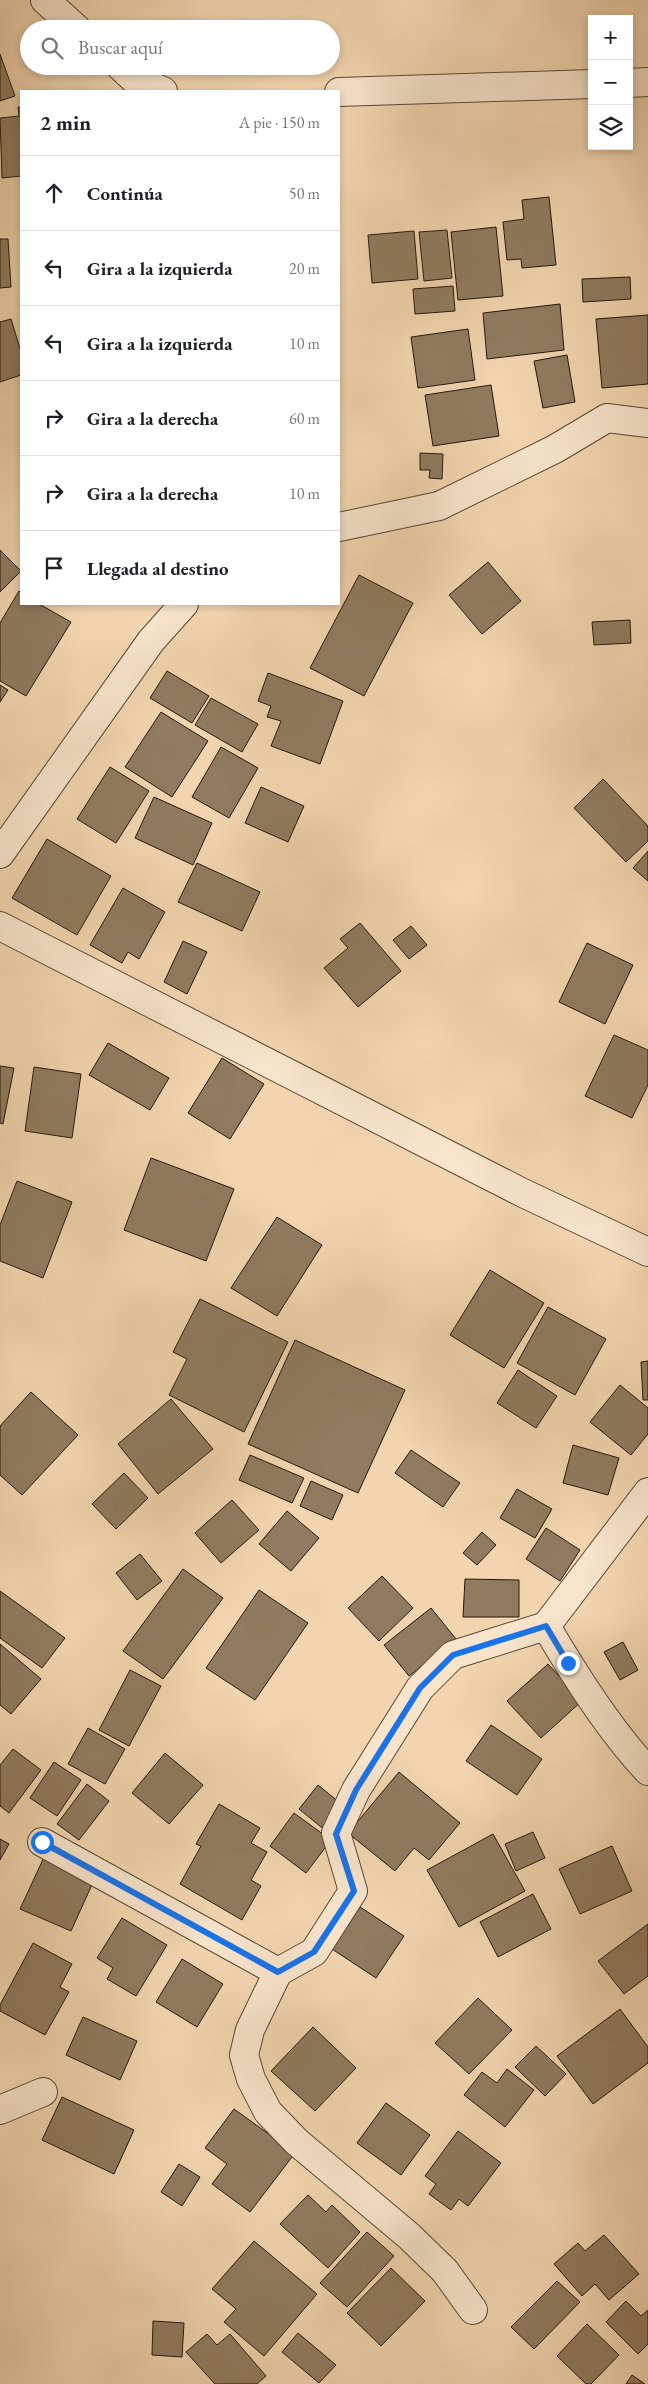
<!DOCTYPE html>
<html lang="es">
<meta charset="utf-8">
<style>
:root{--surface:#fff;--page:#f2f2f2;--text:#202124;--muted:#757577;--line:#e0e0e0}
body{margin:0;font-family:"EB Garamond",serif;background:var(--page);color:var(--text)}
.controls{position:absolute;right:15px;top:15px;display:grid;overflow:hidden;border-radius:0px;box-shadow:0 2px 8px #0003}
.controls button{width:45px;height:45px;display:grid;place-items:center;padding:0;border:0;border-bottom:1px solid var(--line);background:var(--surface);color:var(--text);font:25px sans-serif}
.stop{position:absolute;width:15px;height:15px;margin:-11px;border:4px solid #1a73e8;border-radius:50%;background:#fff}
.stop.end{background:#1a73e8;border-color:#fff;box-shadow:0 1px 5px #0008}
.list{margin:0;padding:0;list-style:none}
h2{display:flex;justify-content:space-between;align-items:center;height:65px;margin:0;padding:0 20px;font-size:21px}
h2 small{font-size:16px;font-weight:400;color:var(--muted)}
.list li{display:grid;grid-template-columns:32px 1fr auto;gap:15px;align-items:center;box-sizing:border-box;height:75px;padding:0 20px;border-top:1px solid var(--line)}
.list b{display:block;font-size:19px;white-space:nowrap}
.list em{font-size:16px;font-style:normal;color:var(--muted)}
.icon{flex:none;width:28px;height:28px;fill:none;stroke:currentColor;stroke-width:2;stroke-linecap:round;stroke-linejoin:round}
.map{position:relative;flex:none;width:648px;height:2384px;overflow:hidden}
.search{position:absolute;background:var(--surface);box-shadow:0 2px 8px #0003;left:20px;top:20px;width:320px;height:55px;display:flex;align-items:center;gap:12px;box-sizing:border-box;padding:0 18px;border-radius:28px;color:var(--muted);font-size:19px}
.panel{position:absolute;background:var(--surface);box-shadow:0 2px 8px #0003;left:20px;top:90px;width:320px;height:515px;border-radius:0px}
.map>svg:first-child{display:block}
.building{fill:#907b60;stroke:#26190b}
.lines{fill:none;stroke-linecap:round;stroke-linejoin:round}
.minor-casing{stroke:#594834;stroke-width:30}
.minor{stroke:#f7e4cb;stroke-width:28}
.route{stroke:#1a73e8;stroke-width:6}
</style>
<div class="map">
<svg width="648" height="2384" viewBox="0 0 648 2384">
<rect width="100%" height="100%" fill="#f2d5af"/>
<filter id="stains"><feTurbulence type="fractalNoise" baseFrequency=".004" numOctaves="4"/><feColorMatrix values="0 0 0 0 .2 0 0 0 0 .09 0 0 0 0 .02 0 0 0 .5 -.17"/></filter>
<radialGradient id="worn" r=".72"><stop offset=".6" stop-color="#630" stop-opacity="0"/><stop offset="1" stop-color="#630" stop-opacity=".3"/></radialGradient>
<g class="building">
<polygon points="0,54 15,96 0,101"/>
<polygon points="18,107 21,107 21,176 2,178 0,118 19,116"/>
<polygon points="549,197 556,265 522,268 521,259 507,260 503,222 524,219 522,200"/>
<polygon points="496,227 503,296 458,300 451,232"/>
<polygon points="447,230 452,278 424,281 419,232"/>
<polygon points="414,231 418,279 372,283 368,235"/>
<polygon points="0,239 8,239 11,287 0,288"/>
<polygon points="630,277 631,299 583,302 582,279"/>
<polygon points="453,286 455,311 415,314 413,289"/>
<polygon points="560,304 564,350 487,359 483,313"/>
<polygon points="648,315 648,384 602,388 596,319"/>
<polygon points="11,319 21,352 21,375 0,382 0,322"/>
<polygon points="468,329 475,380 418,388 411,337"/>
<polygon points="567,355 575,402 543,408 534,361"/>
<polygon points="491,385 499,436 433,446 425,395"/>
<polygon points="420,453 443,454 442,479 429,478 430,470 420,470"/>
<polygon points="0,550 21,571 0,592"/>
<polygon points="488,562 521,601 482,634 449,595"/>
<polygon points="359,575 413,603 364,696 310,668"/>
<polygon points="19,591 21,593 21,604 39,604 71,622 26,696 0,681 0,623"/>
<polygon points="630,620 631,643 594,645 592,622"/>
<polygon points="167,671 209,696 192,723 150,698"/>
<polygon points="268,673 343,701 320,764 271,746 281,721 267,717 271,706 258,701"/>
<polygon points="0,685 8,690 0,702"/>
<polygon points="211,698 258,724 242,752 195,725"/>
<polygon points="161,712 208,741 172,797 125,767"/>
<polygon points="221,747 258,768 229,818 192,797"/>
<polygon points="110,767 149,791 116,843 77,819"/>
<polygon points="603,779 648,826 648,841 626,862 574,808"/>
<polygon points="261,787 304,806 288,842 245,823"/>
<polygon points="154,797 212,823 193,865 135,838"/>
<polygon points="47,839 111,876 77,935 12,898"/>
<polygon points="648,851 648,881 633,868"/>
<polygon points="197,863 260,892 242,931 178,902"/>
<polygon points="123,888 165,912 139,959 128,952 122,963 90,945"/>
<polygon points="360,923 401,971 358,1007 324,968 348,948 340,939"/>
<polygon points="411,926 427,945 409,959 393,940"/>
<polygon points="183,941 207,952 187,994 164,982"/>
<polygon points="587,943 633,965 605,1024 559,1002"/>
<polygon points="614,1035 648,1050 648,1085 632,1118 585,1096"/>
<polygon points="108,1043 169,1078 150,1110 89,1075"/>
<polygon points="222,1058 264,1084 230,1139 188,1113"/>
<polygon points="0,1066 14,1068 3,1124 0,1123"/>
<polygon points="34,1067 81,1074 72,1138 25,1131"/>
<polygon points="151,1158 234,1189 206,1261 124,1230"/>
<polygon points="17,1181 72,1202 43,1278 0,1261 0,1225"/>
<polygon points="277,1217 322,1245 277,1316 231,1288"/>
<polygon points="490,1270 544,1303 504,1368 450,1335"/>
<polygon points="200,1299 288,1342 244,1432 169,1395 187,1359 173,1352"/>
<polygon points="548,1307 606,1339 575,1395 517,1363"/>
<polygon points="295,1340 405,1390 358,1493 248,1444"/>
<polygon points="648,1361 648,1400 643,1400 641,1362"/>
<polygon points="518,1370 557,1396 536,1428 497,1403"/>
<polygon points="620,1385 648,1408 648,1434 631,1455 590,1422"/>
<polygon points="31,1392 78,1435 22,1495 0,1475 0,1426"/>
<polygon points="171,1399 213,1449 158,1494 118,1444"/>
<polygon points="573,1445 619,1458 608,1495 563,1483"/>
<polygon points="411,1450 460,1483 443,1507 395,1473"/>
<polygon points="250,1455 304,1478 292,1503 239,1480"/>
<polygon points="124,1473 148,1498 116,1529 92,1504"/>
<polygon points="311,1481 343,1495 332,1520 300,1506"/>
<polygon points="517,1489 552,1509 535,1538 500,1518"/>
<polygon points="232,1500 259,1530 221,1563 195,1533"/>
<polygon points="287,1511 319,1538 291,1571 259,1544"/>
<polygon points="546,1528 580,1550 560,1581 526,1559"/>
<polygon points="482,1532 496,1545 477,1565 463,1553"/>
<polygon points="140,1554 162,1581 137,1600 116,1573"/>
<polygon points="183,1569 223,1598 163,1679 123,1651"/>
<polygon points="382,1576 413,1608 379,1641 348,1608"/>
<polygon points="465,1579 519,1580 519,1617 463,1617"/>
<polygon points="259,1590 308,1623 255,1700 206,1668"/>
<polygon points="0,1591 65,1638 42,1668 0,1638"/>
<polygon points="431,1608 456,1639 409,1676 384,1645"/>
<polygon points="623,1642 638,1670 620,1680 604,1652"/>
<polygon points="0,1644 41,1679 11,1714 0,1705"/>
<polygon points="548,1664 582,1701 541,1738 507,1701"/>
<polygon points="130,1670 161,1686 129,1746 99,1730"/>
<polygon points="491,1725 542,1759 517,1795 466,1761"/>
<polygon points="88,1728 125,1749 105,1784 68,1764"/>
<polygon points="13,1749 41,1770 9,1813 0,1806 0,1765"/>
<polygon points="165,1753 203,1785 169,1824 132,1793"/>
<polygon points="54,1762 81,1780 57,1816 30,1798"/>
<polygon points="399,1772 460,1823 429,1860 414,1848 395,1871 348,1833"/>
<polygon points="87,1784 109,1801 79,1840 57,1824"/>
<polygon points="318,1785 345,1807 326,1831 299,1809"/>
<polygon points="219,1804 260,1828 251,1843 267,1852 251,1880 261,1886 242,1920 180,1884 201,1846 196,1844"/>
<polygon points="294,1813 331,1840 306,1873 270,1846"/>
<polygon points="533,1832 545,1858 516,1871 505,1844"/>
<polygon points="493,1834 525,1891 459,1927 427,1870"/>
<polygon points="0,1839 9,1844 0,1860"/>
<polygon points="612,1846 632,1891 580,1914 559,1869"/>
<polygon points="45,1855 95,1878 71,1931 20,1909"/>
<polygon points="533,1894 551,1929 498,1957 480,1922"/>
<polygon points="360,1907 404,1936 376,1978 332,1949"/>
<polygon points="122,1918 167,1945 136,1996 107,1979 113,1968 97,1958"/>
<polygon points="648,1924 648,1976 624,1994 598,1961"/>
<polygon points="33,1943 72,1964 60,1987 69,1992 45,2035 0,2011 0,2005"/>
<polygon points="182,1959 223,1984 197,2027 156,2002"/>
<polygon points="478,1998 512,2030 469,2074 435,2043"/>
<polygon points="620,2009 648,2047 648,2063 593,2104 557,2056"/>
<polygon points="83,2017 137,2041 120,2080 66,2055"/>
<polygon points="313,2027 356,2068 315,2111 271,2071"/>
<polygon points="536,2046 566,2074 545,2096 515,2067"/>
<polygon points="507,2069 534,2090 505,2127 464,2095 482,2072 497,2083"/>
<polygon points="62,2097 134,2130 114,2174 42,2140"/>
<polygon points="386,2103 430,2135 401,2175 357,2143"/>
<polygon points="234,2109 295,2153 250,2212 212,2184 227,2164 205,2148"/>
<polygon points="458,2131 501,2163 468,2206 459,2199 451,2210 429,2194 436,2184 425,2176"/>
<polygon points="179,2164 200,2177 182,2206 161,2192"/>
<polygon points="308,2195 326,2212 332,2205 360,2232 328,2268 280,2224"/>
<polygon points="367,2232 394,2256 347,2307 320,2283"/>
<polygon points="604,2235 639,2274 609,2300 595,2284 582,2296 554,2264 578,2243 585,2251"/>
<polygon points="254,2241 317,2294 264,2356 224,2322 236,2309 212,2289"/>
<polygon points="391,2268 425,2301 381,2346 347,2313"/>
<polygon points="557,2281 580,2302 534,2349 511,2327"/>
<polygon points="626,2301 641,2316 648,2310 648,2344 638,2354 606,2322"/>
<polygon points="153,2321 184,2323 182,2357 152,2355"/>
<polygon points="587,2324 619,2355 591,2384 586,2384 557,2356"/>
<polygon points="298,2333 336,2365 319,2383 282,2352"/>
<polygon points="207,2334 217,2345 230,2334 266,2376 257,2384 215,2384 186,2352"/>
<polygon points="632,2375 645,2384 626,2384"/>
</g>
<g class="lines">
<g class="minor-casing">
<g id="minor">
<polyline points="45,0 77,29"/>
<polyline points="120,66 134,79 163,91"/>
<polyline points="629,83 648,82"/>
<polyline points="339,92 592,84"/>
<polyline points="339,527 439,506 555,449 607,418 648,423"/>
<polyline points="0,854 151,641 184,604"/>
<polyline points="0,926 523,1193 648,1252"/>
<path d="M 648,1492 L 546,1626 C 574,1674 610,1731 648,1771"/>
<polyline points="42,1842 278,1972 314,1952 353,1891 336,1833 356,1790 420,1688 453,1655 546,1626"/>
<polyline points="278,1972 250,2030 244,2055 251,2079 268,2112 297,2142 409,2236 445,2271 473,2310"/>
<polyline points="0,2110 43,2092"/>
</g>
</g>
<use href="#minor" class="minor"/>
</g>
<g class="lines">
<polyline class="route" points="42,1842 278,1972 314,1952 354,1891 336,1834 356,1790 420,1688 453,1655 546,1626 568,1663"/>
</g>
<rect width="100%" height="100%" filter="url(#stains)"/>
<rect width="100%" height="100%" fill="url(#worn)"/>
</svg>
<div class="controls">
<button>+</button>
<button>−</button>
<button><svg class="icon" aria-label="layers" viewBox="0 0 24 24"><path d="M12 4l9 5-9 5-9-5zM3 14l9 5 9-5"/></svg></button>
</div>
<div class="stop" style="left:42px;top:1842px"></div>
<div class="stop end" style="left:568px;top:1663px"></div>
<div class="search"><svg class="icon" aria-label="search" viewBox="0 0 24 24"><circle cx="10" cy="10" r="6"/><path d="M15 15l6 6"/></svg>Buscar aquí</div>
<section class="panel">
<h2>2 min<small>A pie · 150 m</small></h2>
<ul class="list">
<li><svg class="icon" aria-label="ahead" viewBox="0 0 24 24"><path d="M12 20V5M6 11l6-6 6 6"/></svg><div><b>Continúa</b></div><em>50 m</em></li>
<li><svg class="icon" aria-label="left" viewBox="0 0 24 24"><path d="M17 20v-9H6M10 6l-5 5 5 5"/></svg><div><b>Gira a la izquierda</b></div><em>20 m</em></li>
<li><svg class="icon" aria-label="left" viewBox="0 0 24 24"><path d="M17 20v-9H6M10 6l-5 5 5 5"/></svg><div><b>Gira a la izquierda</b></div><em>10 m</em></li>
<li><svg class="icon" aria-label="right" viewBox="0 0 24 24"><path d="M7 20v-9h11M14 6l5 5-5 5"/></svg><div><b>Gira a la derecha</b></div><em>60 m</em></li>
<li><svg class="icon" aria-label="right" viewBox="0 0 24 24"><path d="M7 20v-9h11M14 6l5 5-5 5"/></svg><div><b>Gira a la derecha</b></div><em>10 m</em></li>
<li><svg class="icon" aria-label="arrive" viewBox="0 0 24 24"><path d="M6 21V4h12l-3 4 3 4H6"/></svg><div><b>Llegada al destino</b></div></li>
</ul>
</section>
</div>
